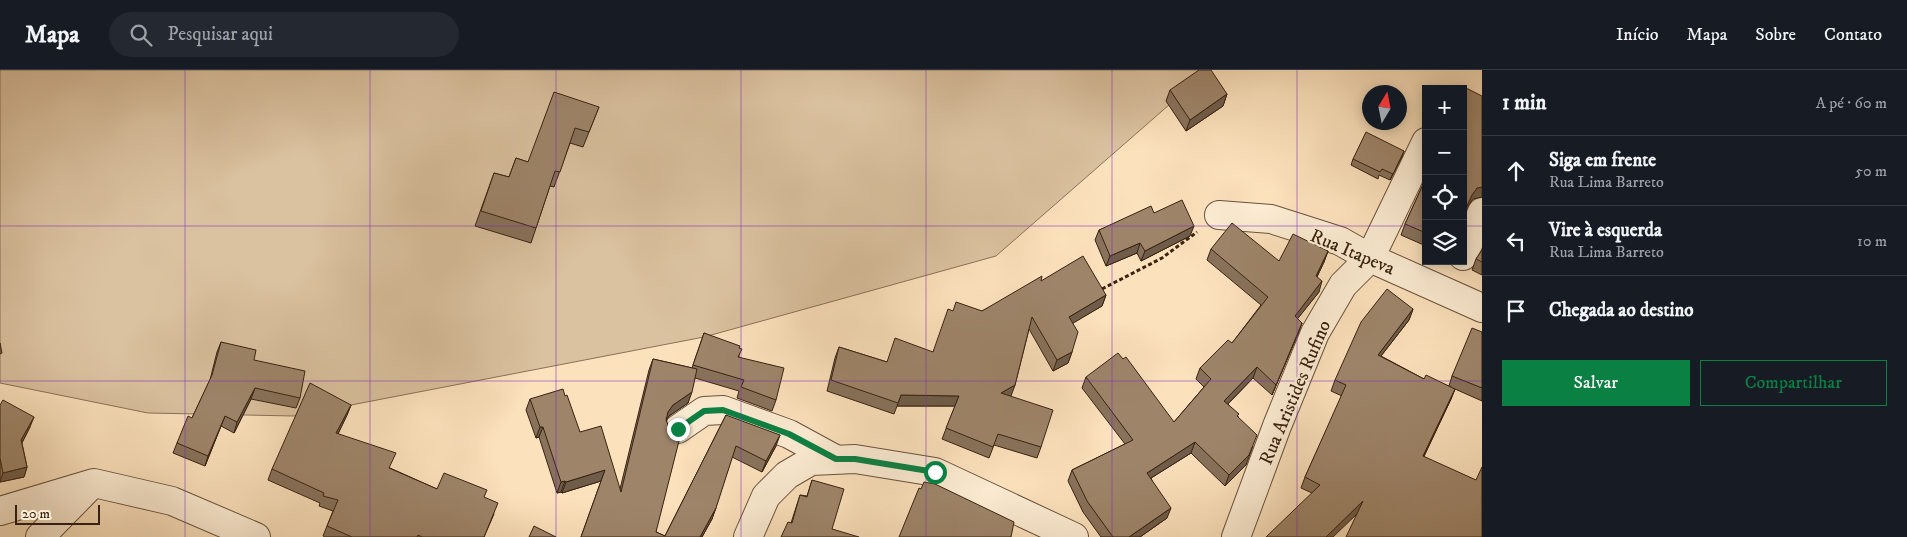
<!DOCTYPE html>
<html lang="pt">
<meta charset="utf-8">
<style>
:root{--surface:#171b24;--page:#242831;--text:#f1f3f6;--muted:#9ea1a6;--line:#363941;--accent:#0b8043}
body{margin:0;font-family:"IM FELL DW Pica",serif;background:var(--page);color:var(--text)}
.controls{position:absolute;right:15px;top:15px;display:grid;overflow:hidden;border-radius:0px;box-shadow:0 2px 12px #0003}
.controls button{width:45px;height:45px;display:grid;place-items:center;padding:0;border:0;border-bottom:1px solid var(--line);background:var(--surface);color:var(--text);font:25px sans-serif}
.compass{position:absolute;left:1362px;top:15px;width:45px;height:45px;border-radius:50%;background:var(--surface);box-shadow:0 2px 12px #0003;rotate:10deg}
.scale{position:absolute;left:15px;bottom:12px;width:85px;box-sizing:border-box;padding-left:5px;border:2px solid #392211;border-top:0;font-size:14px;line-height:18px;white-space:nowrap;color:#392211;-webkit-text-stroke:4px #fcecd3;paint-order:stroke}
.stop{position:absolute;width:15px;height:15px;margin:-11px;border:4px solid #0b8043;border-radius:50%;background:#fff}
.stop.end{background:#0b8043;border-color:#fff;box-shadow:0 1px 5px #0008}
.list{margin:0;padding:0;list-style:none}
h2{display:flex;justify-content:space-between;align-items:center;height:65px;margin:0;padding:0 20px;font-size:21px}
h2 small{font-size:16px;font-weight:400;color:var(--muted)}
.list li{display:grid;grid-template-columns:32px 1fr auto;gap:15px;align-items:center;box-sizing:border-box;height:70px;padding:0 20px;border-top:1px solid var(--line)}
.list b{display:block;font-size:19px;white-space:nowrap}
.list p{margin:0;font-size:16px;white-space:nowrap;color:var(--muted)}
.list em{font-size:16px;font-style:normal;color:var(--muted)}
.actions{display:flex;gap:10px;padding:15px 20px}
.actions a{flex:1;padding:11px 0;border:1px solid var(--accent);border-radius:0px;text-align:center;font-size:18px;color:var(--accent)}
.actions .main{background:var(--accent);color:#fff}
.icon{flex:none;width:28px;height:28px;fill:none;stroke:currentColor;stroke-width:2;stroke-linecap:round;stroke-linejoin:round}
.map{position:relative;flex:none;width:1482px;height:467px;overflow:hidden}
header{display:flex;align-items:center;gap:30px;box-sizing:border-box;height:70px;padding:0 25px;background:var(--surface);border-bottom:1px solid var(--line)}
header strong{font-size:24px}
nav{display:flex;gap:28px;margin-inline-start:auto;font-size:18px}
.search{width:350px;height:45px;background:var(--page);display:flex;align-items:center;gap:12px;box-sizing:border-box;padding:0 18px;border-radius:28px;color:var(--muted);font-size:19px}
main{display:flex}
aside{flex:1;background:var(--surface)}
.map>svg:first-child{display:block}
.green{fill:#dac19f;stroke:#8a7258}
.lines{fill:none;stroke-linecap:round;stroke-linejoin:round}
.minor-casing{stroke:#6a523c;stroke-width:30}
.path{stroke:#392211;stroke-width:3;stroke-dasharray:4 2.5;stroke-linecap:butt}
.minor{stroke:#fcecd3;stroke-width:28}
.wall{fill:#88725b;stroke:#392211}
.shaded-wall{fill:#6f5d4a;stroke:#392211}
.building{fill:#9e856a;stroke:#392211}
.route{stroke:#0b8043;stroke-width:6}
.grid{fill:none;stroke:#7b2cbf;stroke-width:1;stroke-opacity:0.55}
.labels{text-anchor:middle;stroke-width:4.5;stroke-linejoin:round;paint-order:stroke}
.street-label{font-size:19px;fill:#392211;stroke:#fcecd3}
</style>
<header>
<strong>Mapa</strong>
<div class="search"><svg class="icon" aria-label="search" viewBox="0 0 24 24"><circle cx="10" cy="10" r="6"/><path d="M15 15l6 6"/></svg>Pesquisar aqui</div>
<nav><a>Início</a><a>Mapa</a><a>Sobre</a><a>Contato</a></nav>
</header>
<main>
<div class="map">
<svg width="1482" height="467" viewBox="0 0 1482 467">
<rect width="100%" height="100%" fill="#fbe1bc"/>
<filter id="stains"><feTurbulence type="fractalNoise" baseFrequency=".004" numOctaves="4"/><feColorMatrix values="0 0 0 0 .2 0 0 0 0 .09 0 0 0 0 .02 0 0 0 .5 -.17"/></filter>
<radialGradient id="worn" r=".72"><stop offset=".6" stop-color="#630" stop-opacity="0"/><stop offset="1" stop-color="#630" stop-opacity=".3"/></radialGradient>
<polygon class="green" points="0,0 1209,0 996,186 704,267 294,346 148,343 0,313"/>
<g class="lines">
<g class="minor-casing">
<g id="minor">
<polyline points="1219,145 1271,149 1340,171 1370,188 1482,238"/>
<polyline points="1463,186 1482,142"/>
<polyline points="678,359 704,341 723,340 789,364 835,389"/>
<polyline points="0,441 94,413 172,431 256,467"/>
<polyline points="40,467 91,415"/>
<polyline points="748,467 766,426 787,405 811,391 855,389 935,402 1074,467"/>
<polyline points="1236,467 1277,356 1315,263 1343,215 1370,188 1426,72"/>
</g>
</g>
<polyline class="path" points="1102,219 1162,188 1197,162"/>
<use href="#minor" class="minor"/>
</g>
<g class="wall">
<polygon points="1170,20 1227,24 1223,36 1186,61 1166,31"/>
<polygon points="599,37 583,77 570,73 554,117 550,116 531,173 475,156 494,103 509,107 516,88 528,92"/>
<polygon points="1404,81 1390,110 1379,105 1378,109 1351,95 1353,89"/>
<polygon points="1426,108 1426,176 1401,165 1405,154"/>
<polygon points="1154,143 1190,166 1141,191 1137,183 1106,196 1095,170 1099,160"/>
<polygon points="1211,179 1279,191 1328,181 1324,192 1317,207 1319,222 1297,249 1302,253 1272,325 1253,308 1228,334 1238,346 1246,395 1225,416 1191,383 1151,408 1167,448 1140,467 1101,467 1083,442 1068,411 1072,400 1125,374 1082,318 1086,307 1174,352 1204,317 1196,309 1200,298 1232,273 1261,235 1207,190"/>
<polygon points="1482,180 1482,205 1472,200 1476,189"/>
<polygon points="1041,211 1106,225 1102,236 1072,253 1072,282 1068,293 1053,301 1029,259 1015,315 1010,326 1041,377 1037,388 994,375 989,388 942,369 955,336 897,336 894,344 827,321 835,288 839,277 887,292 933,282 953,241 982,241"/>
<polygon points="1413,239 1409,250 1381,286 1424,309 1449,316 1452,306 1482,262 1482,331 1455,319 1451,329 1424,386 1482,467 1357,444 1312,423 1301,418 1305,407 1342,326 1331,321 1335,310"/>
<polygon points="704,263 739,278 739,287 776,330 772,341 737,328 739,321 695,308 688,333 669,346 667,349 656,462 665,466 726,345 776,376 762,402 732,387 712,449 702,467 581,467 601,411 562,423 561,422 557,423 539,367 536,368 526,340 530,329 580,362 620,419 649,300 653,289 692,298"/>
<polygon points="221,272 254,290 300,328 296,338 251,329 234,363 221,356 205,396 173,383 177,373 192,348 210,310 217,282"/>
<polygon points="0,335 30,357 22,373 27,397 24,407 0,412"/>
<polygon points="351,335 347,345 338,364 390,398 437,419 484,428 494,444 484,467 325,467 323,466 333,441 319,436 320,433 268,410 272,399"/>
<polygon points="812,410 832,459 791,453 800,425 807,426"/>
</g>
<g class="shaded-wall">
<polygon points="1227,24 1223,36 1186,61 1190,50"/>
<polygon points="1404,81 1402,87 1390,110 1393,104"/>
<polygon points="1482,117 1482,127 1473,129 1468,136 1463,146 1463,144 1472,125 1477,118"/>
<polygon points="1194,156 1190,166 1141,191 1145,181"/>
<polygon points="1140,173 1137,183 1106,196 1110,186"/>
<polygon points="1328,181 1324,192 1312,217 1316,206"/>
<polygon points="1322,211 1319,222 1291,257 1295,246"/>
<polygon points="1106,225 1102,236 1065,258 1069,247"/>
<polygon points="1413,239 1409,250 1374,295 1378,285"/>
<polygon points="1302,253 1298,264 1272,325 1276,315"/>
<polygon points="1072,282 1068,293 1053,301 1057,290"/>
<polygon points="1257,297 1253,308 1220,342 1224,331"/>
<polygon points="1015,315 1011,326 997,334 1001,323"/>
<polygon points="255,318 251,329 234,363 237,352"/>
<polygon points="1455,319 1451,329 1419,397 1423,386"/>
<polygon points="692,322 688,333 669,346 664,353 668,342 673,335"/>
<polygon points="901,325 959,326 955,336 897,336"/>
<polygon points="351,335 347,345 333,374 336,363"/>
<polygon points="225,346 205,396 208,386"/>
<polygon points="34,347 30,357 18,380 21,370"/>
<polygon points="540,357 543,357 539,367 536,368"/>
<polygon points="780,365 776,376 762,402 766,391"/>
<polygon points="1195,372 1191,383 1143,413 1147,403"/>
<polygon points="1253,376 1246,395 1225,416 1229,405"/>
<polygon points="27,397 24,407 0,412 3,403"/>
<polygon points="605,400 601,411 562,423 566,412"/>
<polygon points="565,411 561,422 557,423 561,412"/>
<polygon points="1363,431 1359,442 1333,467 1326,467"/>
<polygon points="716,438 712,449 702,467 700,467"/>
<polygon points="1171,438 1167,448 1140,467 1129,467"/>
</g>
<g class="building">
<polygon points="1199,0 1211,0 1227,24 1190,50 1170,20"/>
<polygon points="1462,16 1482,26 1482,117 1477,118 1472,125 1463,144 1463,19 1461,19"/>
<polygon points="554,22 599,37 589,62 575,58 560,102 555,101 536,158 481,141 494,103 509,107 516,88 528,92"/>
<polygon points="1366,62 1404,81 1393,104 1382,99 1380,102 1353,89"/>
<polygon points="1426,108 1426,163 1405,154"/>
<polygon points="1182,130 1194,156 1145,181 1140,173 1110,186 1099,160 1151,136 1154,143"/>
<polygon points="1232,153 1279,191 1293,164 1328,181 1316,206 1322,211 1295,246 1302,253 1276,315 1257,297 1224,331 1239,344 1237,346 1257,365 1249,385 1229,405 1195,372 1147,403 1171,438 1129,467 1113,467 1087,431 1072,400 1133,370 1086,307 1118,283 1123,289 1126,287 1174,352 1211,309 1200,298 1228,270 1232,273 1268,227 1211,179"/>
<polygon points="1482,180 1482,192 1476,189"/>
<polygon points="1083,186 1106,225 1069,247 1078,262 1072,282 1057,290 1032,247 1015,315 1001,323 1053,340 1041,377 998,364 993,377 946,358 959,326 901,325 898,333 831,310 839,277 887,292 895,268 933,282 948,239 953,241 956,232 982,241 1042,206 1041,211"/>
<polygon points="1387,219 1413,239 1378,285 1424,309 1426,305 1455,319 1423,386 1476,410 1482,397 1482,467 1346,467 1363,431 1326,467 1266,467 1320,415 1305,407 1346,315 1335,310 1361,252"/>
<polygon points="1472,258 1482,262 1482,318 1452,306"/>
<polygon points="704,263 740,276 739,278 742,279 738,287 784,298 776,330 741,317 744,310 693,295"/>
<polygon points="221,272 256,280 254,290 305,301 300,328 255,318 237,352 225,346 208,386 177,373 188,346 192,348 212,305"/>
<polygon points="0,273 2,283 0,284"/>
<polygon points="653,289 697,299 692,322 673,335 668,342 666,350 669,357 675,362 681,363 656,462 665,466 726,345 780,365 766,391 736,376 716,438 700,467 581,467 605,400 566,412 565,411 561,412 543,357 540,357 530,329 563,319 565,326 567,325 580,362 601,356 621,422"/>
<polygon points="310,313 351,335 336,363 396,383 389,398 437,419 444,403 487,420 484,427 498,433 484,467 422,467 418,465 417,467 352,467 327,456 338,430 323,426 324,423 272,399"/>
<polygon points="3,330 34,347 21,370 27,397 3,403 0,388 0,335"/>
<polygon points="812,410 844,419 832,459 859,467 781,467 788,452 792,453 800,425 807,427"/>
<polygon points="924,412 935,414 1014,452 1011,467 899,467 919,418 921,419"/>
<polygon points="534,456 556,467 529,467"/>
</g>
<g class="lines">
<polyline class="route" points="678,359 704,341 723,340 789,364 836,389 855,389 935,402"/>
</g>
<path class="grid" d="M 185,0 L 185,467M 370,0 L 370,467M 556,0 L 556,467M 741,0 L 741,467M 926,0 L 926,467M 1112,0 L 1112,467M 1297,0 L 1297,467M 0,156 L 1426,156M 1463,156 L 1482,156M 0,311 L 1482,311"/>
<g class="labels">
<g class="street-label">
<text transform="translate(1353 181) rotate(23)" y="7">Rua Itapeva</text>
<text transform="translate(1294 322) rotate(-67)" y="7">Rua Aristides Rufino</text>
</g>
</g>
<rect width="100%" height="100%" filter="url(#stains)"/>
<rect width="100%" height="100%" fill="url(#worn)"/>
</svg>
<div class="controls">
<button>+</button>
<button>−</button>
<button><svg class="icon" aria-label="locate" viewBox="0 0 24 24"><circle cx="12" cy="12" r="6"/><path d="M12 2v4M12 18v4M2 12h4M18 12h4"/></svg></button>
<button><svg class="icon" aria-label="layers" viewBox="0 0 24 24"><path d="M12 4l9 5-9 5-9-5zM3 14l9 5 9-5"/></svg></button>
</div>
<svg class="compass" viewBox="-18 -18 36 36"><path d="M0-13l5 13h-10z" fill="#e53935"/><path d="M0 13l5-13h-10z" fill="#9ea1a6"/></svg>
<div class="scale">20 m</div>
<div class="stop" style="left:935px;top:402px"></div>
<div class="stop end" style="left:678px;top:359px"></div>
</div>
<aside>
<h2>1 min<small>A pé · 60 m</small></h2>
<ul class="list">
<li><svg class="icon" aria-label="ahead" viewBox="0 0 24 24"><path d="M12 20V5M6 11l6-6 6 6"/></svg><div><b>Siga em frente</b><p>Rua Lima Barreto</p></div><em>50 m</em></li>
<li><svg class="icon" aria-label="left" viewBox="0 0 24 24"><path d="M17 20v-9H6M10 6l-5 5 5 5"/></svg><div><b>Vire à esquerda</b><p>Rua Lima Barreto</p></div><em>10 m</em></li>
<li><svg class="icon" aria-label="arrive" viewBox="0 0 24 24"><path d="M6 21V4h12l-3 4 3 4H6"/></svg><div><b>Chegada ao destino</b></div></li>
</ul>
<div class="actions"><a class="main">Salvar</a><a>Compartilhar</a></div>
</aside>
</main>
